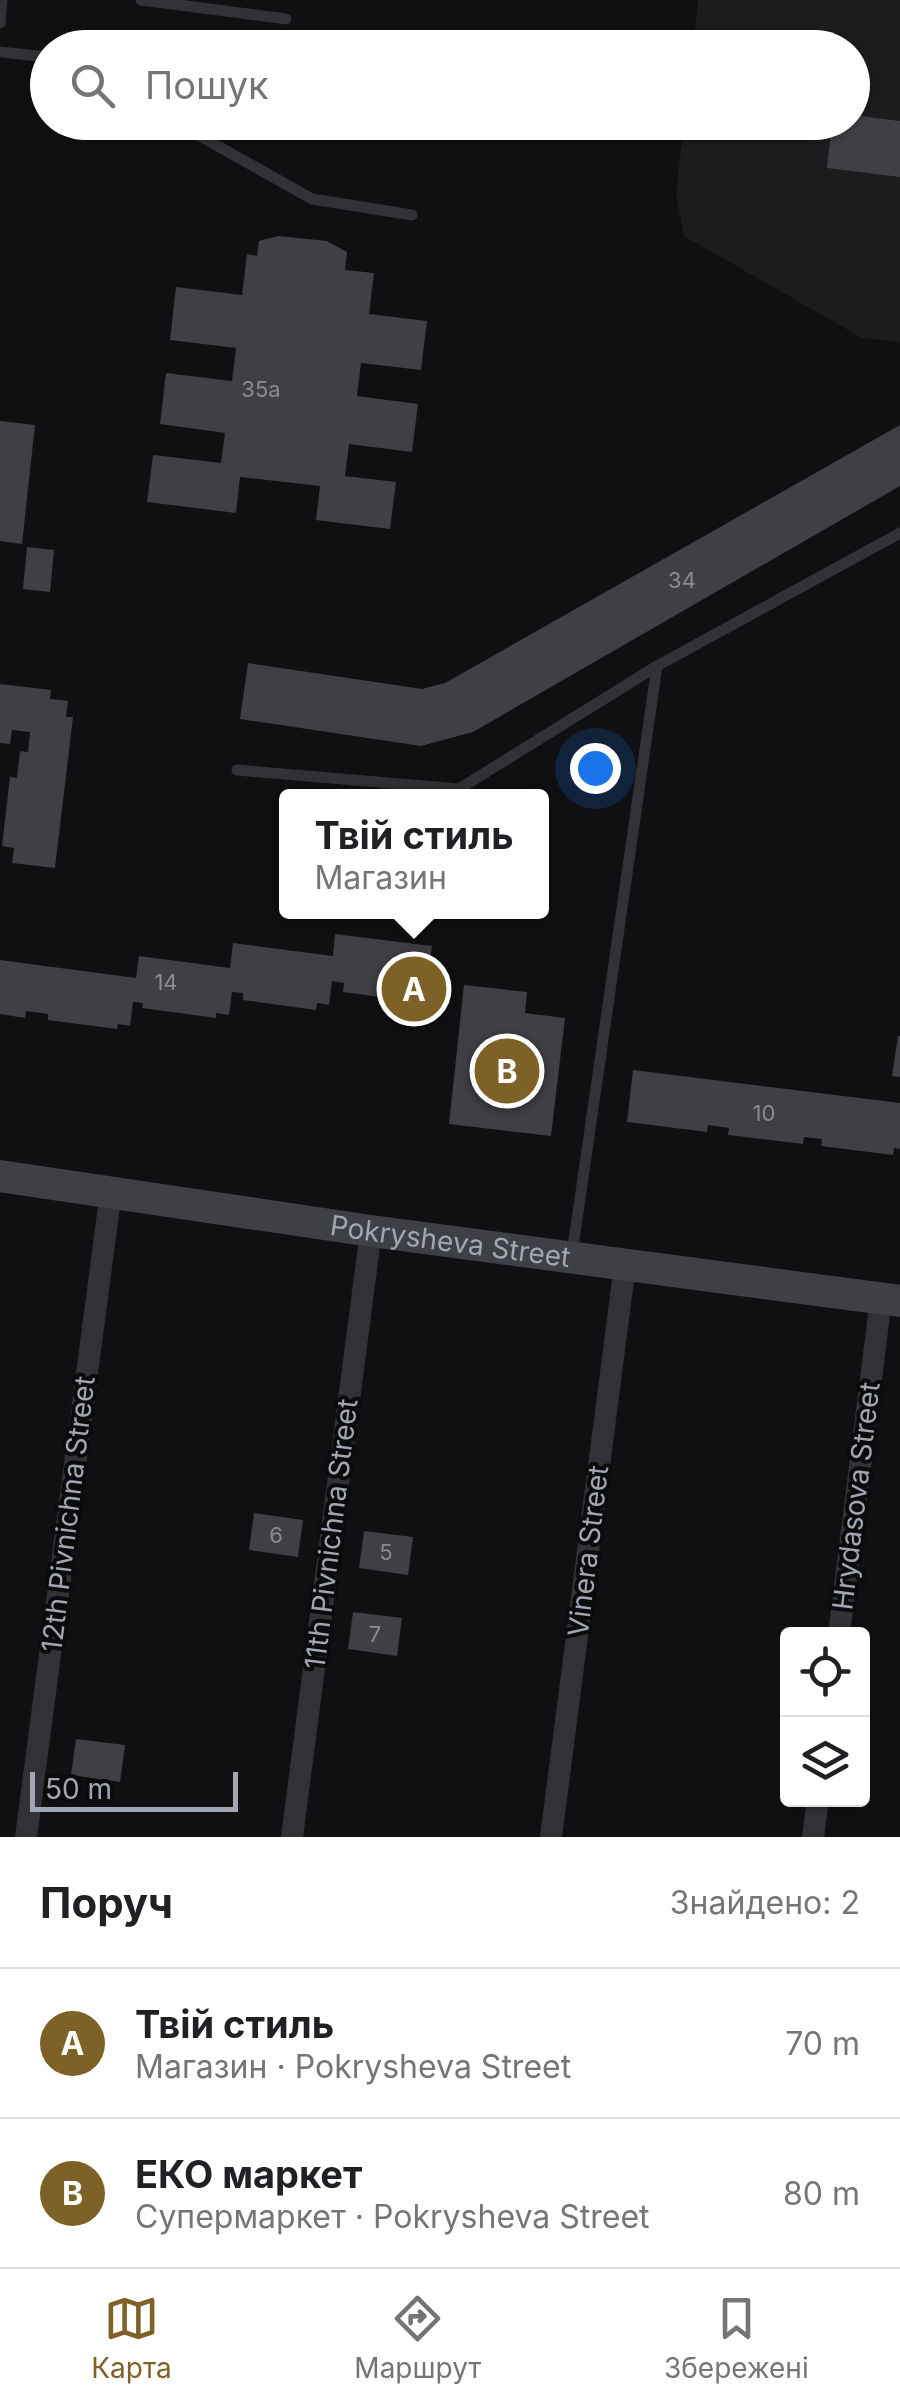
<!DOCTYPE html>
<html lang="uk">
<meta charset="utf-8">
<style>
:root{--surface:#fff;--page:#f2f2f2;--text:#202124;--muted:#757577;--line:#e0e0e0;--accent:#7e6126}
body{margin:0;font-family:Inter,sans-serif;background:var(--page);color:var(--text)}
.controls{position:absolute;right:30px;bottom:30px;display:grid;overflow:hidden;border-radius:10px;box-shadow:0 2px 8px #0004}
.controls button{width:90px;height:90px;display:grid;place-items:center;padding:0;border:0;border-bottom:2px solid var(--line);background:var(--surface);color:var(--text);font:50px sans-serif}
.scale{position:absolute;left:30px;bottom:25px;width:208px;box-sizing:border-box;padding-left:10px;border:5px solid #a1a6b2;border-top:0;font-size:28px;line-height:35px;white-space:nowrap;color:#a1a6b2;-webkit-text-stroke:8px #0b0b0c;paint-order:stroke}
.you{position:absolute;left:595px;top:768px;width:35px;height:35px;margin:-25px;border:8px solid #fff;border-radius:50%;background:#1a73e8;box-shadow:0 0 0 15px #1a73e833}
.badge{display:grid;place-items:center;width:65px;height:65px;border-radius:50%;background:var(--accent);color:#fff;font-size:32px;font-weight:700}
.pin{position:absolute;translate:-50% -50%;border:5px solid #fff;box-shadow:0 2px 10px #0006}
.popup{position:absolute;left:279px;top:789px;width:270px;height:130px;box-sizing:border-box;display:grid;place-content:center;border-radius:10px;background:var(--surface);filter:drop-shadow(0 2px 8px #0005);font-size:32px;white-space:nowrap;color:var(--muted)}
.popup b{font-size:38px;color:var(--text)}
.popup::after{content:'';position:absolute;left:50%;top:100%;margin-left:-20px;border:20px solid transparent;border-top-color:var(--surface)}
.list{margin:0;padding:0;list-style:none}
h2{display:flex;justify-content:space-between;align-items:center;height:130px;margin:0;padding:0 40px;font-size:42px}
h2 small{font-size:32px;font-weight:400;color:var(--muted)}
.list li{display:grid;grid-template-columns:65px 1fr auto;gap:30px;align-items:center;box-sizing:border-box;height:150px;padding:0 40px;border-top:2px solid var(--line)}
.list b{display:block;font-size:38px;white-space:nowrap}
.list p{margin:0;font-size:32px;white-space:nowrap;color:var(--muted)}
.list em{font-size:32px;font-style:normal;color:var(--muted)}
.icon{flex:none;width:55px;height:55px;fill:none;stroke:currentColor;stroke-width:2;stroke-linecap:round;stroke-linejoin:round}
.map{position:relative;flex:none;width:900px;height:1837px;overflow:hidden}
.search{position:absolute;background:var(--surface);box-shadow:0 2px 8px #0004;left:30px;right:30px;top:30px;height:110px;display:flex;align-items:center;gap:25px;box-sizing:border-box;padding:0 35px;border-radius:55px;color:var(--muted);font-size:38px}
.sheet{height:430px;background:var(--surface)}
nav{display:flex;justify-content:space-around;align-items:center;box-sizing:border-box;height:140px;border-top:2px solid var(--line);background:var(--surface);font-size:28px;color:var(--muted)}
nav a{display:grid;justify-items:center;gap:5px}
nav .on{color:var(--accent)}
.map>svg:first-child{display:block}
.built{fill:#1c1c1e}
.building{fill:#3f3f44}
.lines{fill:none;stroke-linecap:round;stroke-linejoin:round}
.lane{stroke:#313136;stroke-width:11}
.street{stroke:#313136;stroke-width:22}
.secondary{stroke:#3f4046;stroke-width:32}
.labels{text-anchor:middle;stroke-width:8;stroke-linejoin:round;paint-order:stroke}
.number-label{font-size:22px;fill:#888c96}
.street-label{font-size:28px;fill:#a1a6b2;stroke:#0b0b0c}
</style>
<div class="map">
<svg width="900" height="1837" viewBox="0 0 900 1837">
<rect width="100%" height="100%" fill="#100f11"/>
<polygon class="built" points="698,0 900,0 900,342 862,338 684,236 676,194 684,123 852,122 852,48 693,47"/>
<g class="building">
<polygon points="852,115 900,121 900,177 827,168 832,122 852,122"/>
<polygon points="278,236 327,241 347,252 345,270 374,273 369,314 427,321 421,370 361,363 357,396 418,404 412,452 349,444 345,476 396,482 390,529 316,520 320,486 240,477 236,513 147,502 153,455 221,463 225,433 160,424 166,373 232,381 236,348 170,340 176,287 242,295 247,254 257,256 259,241"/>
<polygon points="0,421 35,425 22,544 0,541"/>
<polygon points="900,425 900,486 473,732 421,746 240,719 248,663 422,689 445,683"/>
<polygon points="27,547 54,550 50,592 23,589"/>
<polygon points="0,684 51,690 50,699 68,701 66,717 73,717 55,868 12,863 14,848 2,846 10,777 17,778 20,751 28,752 30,732 12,730 10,744 0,743"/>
<polygon points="335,934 432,946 425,1003 343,992 344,983 332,981 329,1005 317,1003 316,1010 243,1000 243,993 232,992 229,1015 216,1013 216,1018 142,1008 143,1003 133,1002 130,1026 118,1024 117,1029 48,1020 48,1014 26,1011 25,1018 0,1014 0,960 136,978 139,956 230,968 233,943 333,956"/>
<polygon points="464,985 527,992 525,1013 565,1018 551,1136 449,1124"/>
<polygon points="898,1036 900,1036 900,1077 892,1076"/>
<polygon points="633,1070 900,1103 900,1149 894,1148 893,1155 821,1146 822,1139 804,1137 803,1144 728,1135 729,1128 708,1125 707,1132 627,1122"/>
<polygon points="254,1513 303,1520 298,1557 249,1550"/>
<polygon points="364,1531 413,1537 408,1575 359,1568"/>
<polygon points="353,1612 402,1618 397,1656 348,1649"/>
<polygon points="76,1739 125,1745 120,1782 71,1775"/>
</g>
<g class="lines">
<g class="lane">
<polyline points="141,0 286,19"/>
<polyline points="0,23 2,0"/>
<polyline points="0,52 48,57"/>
<polyline points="175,122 312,199 412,215"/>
<polyline points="237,770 459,789 657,666 900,533"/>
<polyline points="572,1254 657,666"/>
</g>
<g class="street">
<polyline points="839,1634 881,1299"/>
<polyline points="26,1837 111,1191"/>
<polyline points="292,1837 371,1231"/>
<polyline points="551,1837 625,1265"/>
<polyline points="813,1837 818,1800"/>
</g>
<path class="secondary" id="s1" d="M 0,1176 L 371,1231 L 900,1301"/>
</g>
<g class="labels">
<g class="number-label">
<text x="261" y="397">35а</text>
<text x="682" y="588">34</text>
<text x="166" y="990">14</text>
<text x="764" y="1121">10</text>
<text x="276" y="1543">6</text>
<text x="386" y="1560">5</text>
<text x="375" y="1642">7</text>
</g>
<g class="street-label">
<text dy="10" stroke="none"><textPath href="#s1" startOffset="455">Pokrysheva Street</textPath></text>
<text transform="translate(856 1496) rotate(-83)" y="10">Hrydasova Street</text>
<text transform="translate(68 1514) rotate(-83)" y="10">12th Pivnichna Street</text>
<text transform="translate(331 1534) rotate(-83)" y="10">11th Pivnichna Street</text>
<text transform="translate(588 1551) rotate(-83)" y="10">Vinera Street</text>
</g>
</g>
</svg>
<div class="controls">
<button><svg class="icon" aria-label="locate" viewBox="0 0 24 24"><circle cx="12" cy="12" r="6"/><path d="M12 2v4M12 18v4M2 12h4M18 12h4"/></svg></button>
<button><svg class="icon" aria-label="layers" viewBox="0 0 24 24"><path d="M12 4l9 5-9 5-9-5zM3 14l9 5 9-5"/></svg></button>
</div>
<div class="scale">50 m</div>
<div class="you"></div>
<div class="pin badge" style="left:414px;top:989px">A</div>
<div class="popup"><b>Твій стиль</b>Магазин</div>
<div class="pin badge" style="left:507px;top:1071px">B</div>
<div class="search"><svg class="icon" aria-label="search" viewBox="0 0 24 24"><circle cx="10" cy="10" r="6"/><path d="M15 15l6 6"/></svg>Пошук</div>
</div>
<section class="sheet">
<h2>Поруч<small>Знайдено: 2</small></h2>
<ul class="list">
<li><span class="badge">A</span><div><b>Твій стиль</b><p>Магазин · Pokrysheva Street</p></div><em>70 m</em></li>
<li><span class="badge">B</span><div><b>ЕКО маркет</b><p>Супермаркет · Pokrysheva Street</p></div><em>80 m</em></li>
</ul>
</section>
<nav>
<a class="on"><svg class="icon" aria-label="map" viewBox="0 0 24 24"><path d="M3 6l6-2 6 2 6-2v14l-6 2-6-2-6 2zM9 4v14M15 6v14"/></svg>Карта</a>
<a><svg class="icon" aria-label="directions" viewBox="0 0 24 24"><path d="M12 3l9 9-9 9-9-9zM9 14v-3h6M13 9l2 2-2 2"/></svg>Маршрут</a>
<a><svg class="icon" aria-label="saved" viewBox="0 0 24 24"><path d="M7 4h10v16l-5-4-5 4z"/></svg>Збережені</a>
</nav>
